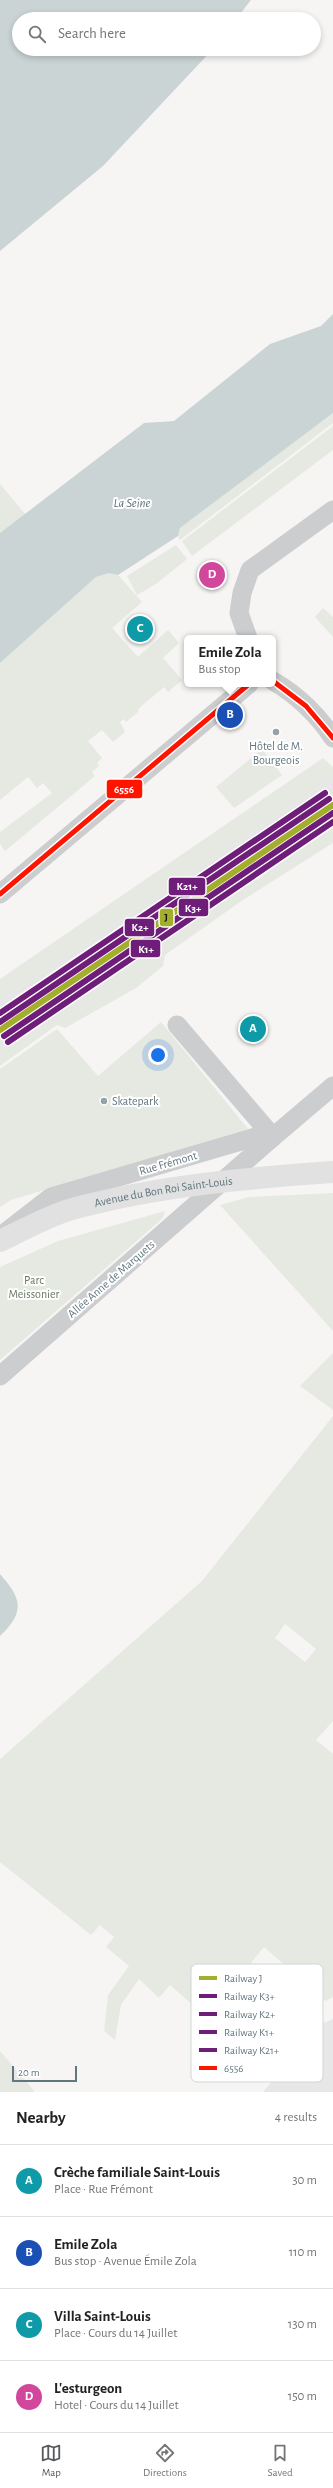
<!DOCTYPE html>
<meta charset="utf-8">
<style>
:root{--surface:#fff;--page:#f6f6f6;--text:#222;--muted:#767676;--line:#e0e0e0;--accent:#565c5e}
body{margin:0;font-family:"Alegreya Sans",sans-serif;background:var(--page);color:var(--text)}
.scale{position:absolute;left:12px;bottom:10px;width:65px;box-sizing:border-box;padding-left:4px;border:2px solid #61767f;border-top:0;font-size:11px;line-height:14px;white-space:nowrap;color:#61767f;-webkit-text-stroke:3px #fff;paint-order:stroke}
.you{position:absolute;left:158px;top:1055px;width:14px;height:14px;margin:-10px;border:3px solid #fff;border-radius:50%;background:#1a73e8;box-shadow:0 0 0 6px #1a73e833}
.badge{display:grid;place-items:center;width:26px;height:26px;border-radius:50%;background:var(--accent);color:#fff;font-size:13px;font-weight:700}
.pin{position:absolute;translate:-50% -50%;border:2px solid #fff;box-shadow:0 1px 4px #0006}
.popup{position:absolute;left:184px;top:635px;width:92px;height:52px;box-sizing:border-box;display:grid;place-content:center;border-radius:6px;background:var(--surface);filter:drop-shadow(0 1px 3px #0005);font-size:13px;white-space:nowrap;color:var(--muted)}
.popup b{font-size:15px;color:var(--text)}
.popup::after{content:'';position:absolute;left:50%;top:100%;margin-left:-8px;border:8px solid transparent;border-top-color:var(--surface)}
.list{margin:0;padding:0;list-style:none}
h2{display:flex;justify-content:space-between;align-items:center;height:52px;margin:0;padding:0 16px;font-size:17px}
h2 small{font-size:13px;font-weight:400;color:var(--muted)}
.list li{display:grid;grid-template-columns:26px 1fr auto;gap:12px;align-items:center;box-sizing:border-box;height:72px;padding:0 16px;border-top:1px solid var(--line)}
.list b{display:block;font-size:15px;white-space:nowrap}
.list p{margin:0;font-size:13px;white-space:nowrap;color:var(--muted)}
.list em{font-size:13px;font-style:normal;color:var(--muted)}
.icon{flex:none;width:22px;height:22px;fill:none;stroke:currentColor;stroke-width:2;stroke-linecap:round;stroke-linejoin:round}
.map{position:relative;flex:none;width:333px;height:2092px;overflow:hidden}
.search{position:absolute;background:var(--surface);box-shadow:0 2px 6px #0003;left:12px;right:12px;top:12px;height:44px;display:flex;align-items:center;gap:10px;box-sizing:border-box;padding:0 14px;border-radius:22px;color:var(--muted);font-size:15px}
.sheet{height:340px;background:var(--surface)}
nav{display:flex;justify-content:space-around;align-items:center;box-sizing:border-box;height:56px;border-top:1px solid var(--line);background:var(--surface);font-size:11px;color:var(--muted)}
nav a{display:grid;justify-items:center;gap:2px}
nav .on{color:var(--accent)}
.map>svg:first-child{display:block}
.built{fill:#e6e7e6}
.green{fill:#e6e8e2;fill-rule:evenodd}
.water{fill:#cad4d5}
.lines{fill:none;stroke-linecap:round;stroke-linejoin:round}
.minor{stroke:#cccdce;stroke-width:19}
.primary{stroke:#e0e1e0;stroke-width:22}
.bus-1-casing{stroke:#fff;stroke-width:8}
.bus-1{stroke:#ff1400;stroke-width:5}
.rail-1-casing{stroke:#fff;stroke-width:9}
.rail-2-casing{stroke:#fff;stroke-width:9}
.rail-3-casing{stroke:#fff;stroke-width:9}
.rail-4-casing{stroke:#fff;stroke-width:9}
.rail-5-casing{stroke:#fff;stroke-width:9}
.rail-1{stroke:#a3ae2c;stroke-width:6}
.rail-2{stroke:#6e1e78;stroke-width:6}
.rail-3{stroke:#6e1e78;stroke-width:6}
.rail-4{stroke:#6e1e78;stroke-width:6}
.rail-5{stroke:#6e1e78;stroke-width:6}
.poi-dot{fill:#95a2a8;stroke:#fff;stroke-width:1.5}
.labels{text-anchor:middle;stroke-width:4;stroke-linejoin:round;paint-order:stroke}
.poi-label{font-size:12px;fill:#61767f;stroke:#fff}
.street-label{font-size:12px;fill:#61767f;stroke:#fff}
.park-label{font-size:12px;fill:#677760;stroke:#fff}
.water-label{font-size:13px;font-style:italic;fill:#5c767a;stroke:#fff}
.key{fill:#fff;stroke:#d0d6d9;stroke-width:1}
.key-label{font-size:11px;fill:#61767f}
.line-badge{stroke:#fff;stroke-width:1.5}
.badge-label{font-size:11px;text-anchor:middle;font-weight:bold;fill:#fff}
.pale-badge-label{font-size:11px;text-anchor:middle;font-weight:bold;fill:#111}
</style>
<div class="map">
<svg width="333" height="2092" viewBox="0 0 333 2092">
<rect width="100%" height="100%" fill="#f6f5f4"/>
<g class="built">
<polygon points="333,778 333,819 0,1050 0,1001"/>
<polygon points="333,2019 333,2092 263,2092 319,2025"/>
</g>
<g class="green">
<polygon points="333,413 333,423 180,540 178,536 180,528"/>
<polygon points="333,426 333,450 192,556 182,541"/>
<polygon points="0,484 26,515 0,533"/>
<polygon points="176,545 187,559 156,584 137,595 127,576"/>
<polygon points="109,573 118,575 142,602 112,628 138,657 168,630 179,643 163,658 182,680 168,692 164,687 138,709 139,711 126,722 124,719 120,722 125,732 113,742 102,730 88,741 102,758 97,763 99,766 92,772 95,776 5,851 0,844 0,832 52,793 43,783 37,788 28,777 0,800 0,663 96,577"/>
<polygon points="323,608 333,617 333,637 315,617"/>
<polygon points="262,749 282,775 234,808 216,787"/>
<polygon points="323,758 333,767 333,778 0,1001 0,979"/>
<polygon points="333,819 333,843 240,902 165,955 163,966 136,988 65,1028 57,1025 0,1066 0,1050"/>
<polygon points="161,1022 248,1129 11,1200 0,1207 0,1069 57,1029 98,1076"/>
<polygon points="333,1193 333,1331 220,1205 249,1197"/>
<polygon points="165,1211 163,1218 0,1360 0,1267 58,1241"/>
<polygon points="333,1353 333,1410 300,1386"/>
<path d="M 333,1416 L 333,1721 L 316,1740 L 333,1754 L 333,1997 L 326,2001 L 264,1947 L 251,1963 L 253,1965 L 219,2007 L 241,2025 L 265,1996 L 284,2010 L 280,2015 L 296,2029 L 270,2062 L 206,2011 L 203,2014 L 170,1985 L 159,1998 L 139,1979 L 121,2005 L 115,2040 L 104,2031 L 108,1995 L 129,1966 L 106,1947 L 114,1937 L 100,1925 L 91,1935 L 0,1862 L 0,1759 L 202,1581 ZM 285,1624 L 316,1649 L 305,1662 L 275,1638 Z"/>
<polygon points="0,2051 35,2092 0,2092"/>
</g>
<g class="water">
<polygon points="0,0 251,0 236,19 19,19 19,49 213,49 103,166 0,251"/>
<polygon points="333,314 333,413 180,528 178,536 118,575 109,573 96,577 0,663 0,533 144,423 174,421 270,344 321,326"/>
<path d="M 0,1574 C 21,1598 26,1611 0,1636 Z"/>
</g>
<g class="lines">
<g class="minor">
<polyline points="248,638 239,613 242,593 250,570 333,510"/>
<path d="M 273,681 C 296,694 319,716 333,738"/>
<polyline points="0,894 249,684"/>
<polyline points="6,1232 51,1197 255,1137 273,1137 333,1086"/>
<polyline points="0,1376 273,1137 177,1025"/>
</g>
<path class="primary" id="s1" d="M 0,1241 C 23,1230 48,1216 72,1209 C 157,1186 246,1178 333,1172"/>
<g class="bus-1-casing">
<g id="bus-1">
<polyline points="273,681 306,706 333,738"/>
<polyline points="0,894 249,684"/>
</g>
</g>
<use href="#bus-1" class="bus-1"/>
<g class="rail-1-casing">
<polyline id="rail-1" points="0,1030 333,805"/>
</g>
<g class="rail-2-casing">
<polyline id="rail-2" points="4,1036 333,813"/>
</g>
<g class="rail-3-casing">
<polyline id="rail-3" points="0,1022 329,799"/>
</g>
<g class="rail-4-casing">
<polyline id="rail-4" points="8,1042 333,822"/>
</g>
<g class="rail-5-casing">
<polyline id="rail-5" points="0,1013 325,793"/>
</g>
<use href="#rail-1" class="rail-1"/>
<use href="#rail-2" class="rail-2"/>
<use href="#rail-3" class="rail-3"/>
<use href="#rail-4" class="rail-4"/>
<use href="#rail-5" class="rail-5"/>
</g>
<g class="poi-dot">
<circle cx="276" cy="732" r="4"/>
<circle cx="104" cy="1101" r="4"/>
</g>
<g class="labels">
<g class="poi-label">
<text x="276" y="750">Hôtel de M.<tspan x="276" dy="14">Bourgeois</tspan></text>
<text x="112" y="1105" text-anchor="start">Skatepark</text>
</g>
<g class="street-label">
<text transform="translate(168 1163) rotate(-16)" y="4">Rue Frémont</text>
<text dy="4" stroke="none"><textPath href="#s1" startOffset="172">Avenue du Bon Roi Saint-Louis</textPath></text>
<text transform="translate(111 1279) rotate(-41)" y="4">Allée Anne de Marquets</text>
</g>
<g class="park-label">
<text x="34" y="1284">Parc<tspan x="34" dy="14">Meissonier</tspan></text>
</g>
<g class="water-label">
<text x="132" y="507">La Seine</text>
</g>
</g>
<rect x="191" y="1964" width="132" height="118" rx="6" class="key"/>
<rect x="199" y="1976" width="18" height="4" fill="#a3ae2c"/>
<rect x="199" y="1994" width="18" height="4" fill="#6e1e78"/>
<rect x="199" y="2012" width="18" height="4" fill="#6e1e78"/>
<rect x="199" y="2030" width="18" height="4" fill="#6e1e78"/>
<rect x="199" y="2048" width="18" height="4" fill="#6e1e78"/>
<rect x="199" y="2066" width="18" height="4" fill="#ff1400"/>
<g class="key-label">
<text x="224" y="1982">Railway J</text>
<text x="224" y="2000">Railway K3+</text>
<text x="224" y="2018">Railway K2+</text>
<text x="224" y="2036">Railway K1+</text>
<text x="224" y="2054">Railway K21+</text>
<text x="224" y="2072">6556</text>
</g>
<g class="line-badge">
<rect x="106" y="779" width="37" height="20" rx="4" fill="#ff1400"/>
<rect x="168" y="877" width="38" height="19" rx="4" fill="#6e1e78"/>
<rect x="178" y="898" width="31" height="19" rx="4" fill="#6e1e78"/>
<rect x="159" y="908" width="15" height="19" rx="4" fill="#a3ae2c"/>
<rect x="124" y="918" width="31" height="19" rx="4" fill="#6e1e78"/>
<rect x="130" y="939" width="31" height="19" rx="4" fill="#6e1e78"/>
</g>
<g class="badge-label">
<text x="124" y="793">6556</text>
<text x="187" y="890">K21+</text>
<text x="193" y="912">K3+</text>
<text x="140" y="931">K2+</text>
<text x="146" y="953">K1+</text>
</g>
<g class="pale-badge-label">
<text x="166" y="921">J</text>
</g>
</svg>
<div class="scale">20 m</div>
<div class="you"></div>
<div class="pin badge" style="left:253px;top:1029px;background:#0f9aa8">A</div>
<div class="pin badge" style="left:230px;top:715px;background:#1a4fb4">B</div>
<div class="popup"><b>Emile Zola</b>Bus stop</div>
<div class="pin badge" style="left:140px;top:629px;background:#0f9aa8">C</div>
<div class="pin badge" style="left:212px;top:575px;background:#d1479c">D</div>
<div class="search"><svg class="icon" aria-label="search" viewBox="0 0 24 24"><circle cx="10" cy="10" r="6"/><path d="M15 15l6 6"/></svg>Search here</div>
</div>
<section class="sheet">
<h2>Nearby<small>4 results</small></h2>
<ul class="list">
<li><span class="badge" style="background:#0f9aa8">A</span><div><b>Crèche familiale Saint-Louis</b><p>Place · Rue Frémont</p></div><em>30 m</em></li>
<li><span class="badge" style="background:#1a4fb4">B</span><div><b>Emile Zola</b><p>Bus stop · Avenue Émile Zola</p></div><em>110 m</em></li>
<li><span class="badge" style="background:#0f9aa8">C</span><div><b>Villa Saint-Louis</b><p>Place · Cours du 14 Juillet</p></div><em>130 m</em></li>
<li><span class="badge" style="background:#d1479c">D</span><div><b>L'esturgeon</b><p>Hotel · Cours du 14 Juillet</p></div><em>150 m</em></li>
</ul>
</section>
<nav>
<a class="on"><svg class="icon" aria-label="map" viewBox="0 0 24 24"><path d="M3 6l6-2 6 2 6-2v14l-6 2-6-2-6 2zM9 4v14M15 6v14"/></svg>Map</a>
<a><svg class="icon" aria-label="directions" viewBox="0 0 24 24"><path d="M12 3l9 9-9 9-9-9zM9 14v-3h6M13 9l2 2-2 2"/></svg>Directions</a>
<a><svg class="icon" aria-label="saved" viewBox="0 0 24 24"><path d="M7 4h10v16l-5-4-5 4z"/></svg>Saved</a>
</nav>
